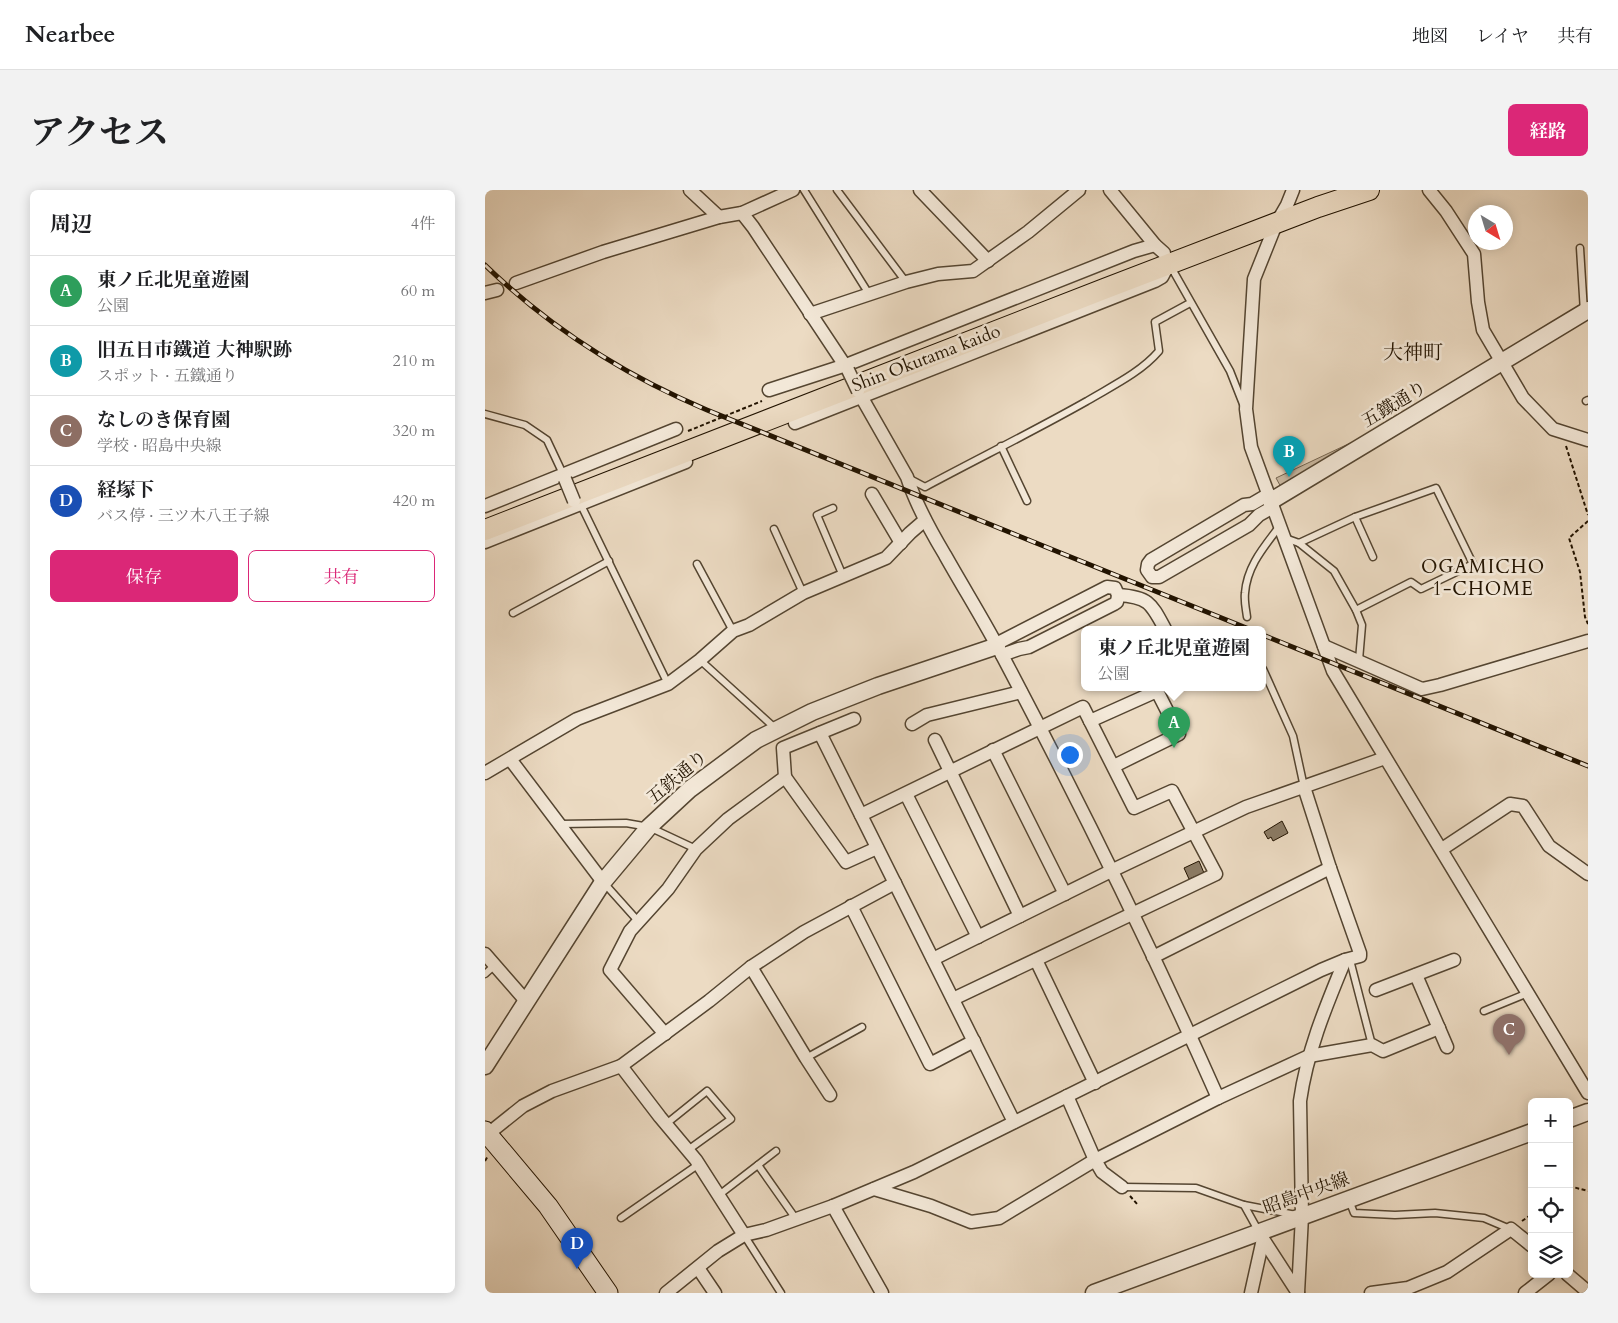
<!DOCTYPE html>
<html lang="ja">
<meta charset="utf-8">
<style>
:root{--surface:#fff;--page:#f2f2f2;--text:#202124;--muted:#757577;--line:#e0e0e0;--accent:#db2777}
body{margin:0;font-family:Cardo,"Noto Serif JP",serif;background:var(--page);color:var(--text)}
.controls{position:absolute;right:15px;bottom:15px;display:grid;overflow:hidden;border-radius:8px;box-shadow:0 2px 12px #0003}
.controls button{width:45px;height:45px;display:grid;place-items:center;padding:0;border:0;border-bottom:1px solid var(--line);background:var(--surface);color:var(--text);font:25px sans-serif}
.compass{position:absolute;left:983px;top:15px;width:45px;height:45px;border-radius:50%;background:var(--surface);box-shadow:0 2px 12px #0003;rotate:142deg}
.you{position:absolute;left:584px;top:564px;width:18px;height:18px;margin:-12px;border:4px solid #fff;border-radius:50%;background:#1a73e8;box-shadow:0 0 0 8px #1a73e833}
.badge{display:grid;place-items:center;width:32px;height:32px;border-radius:50%;background:var(--accent);color:#fff;font-size:16px;font-weight:700}
.pin{position:absolute;translate:-50% -41px;filter:drop-shadow(0 1px 2px #0008)}
.pin::after{content:'';position:absolute;top:26px;width:18px;height:15px;background:inherit;clip-path:polygon(0 0,100% 0,50% 100%)}
.popup{position:absolute;left:596px;top:436px;width:185px;height:65px;box-sizing:border-box;display:grid;place-content:center;border-radius:8px;background:var(--surface);filter:drop-shadow(0 1px 4px #0005);font-size:16px;white-space:nowrap;color:var(--muted)}
.popup b{font-size:19px;color:var(--text)}
.popup::after{content:'';position:absolute;left:50%;top:100%;margin-left:-10px;border:10px solid transparent;border-top-color:var(--surface)}
.list{margin:0;padding:0;list-style:none}
h2{display:flex;justify-content:space-between;align-items:center;height:65px;margin:0;padding:0 20px;font-size:21px}
h2 small{font-size:16px;font-weight:400;color:var(--muted)}
.list li{display:grid;grid-template-columns:32px 1fr auto;gap:15px;align-items:center;box-sizing:border-box;height:70px;padding:0 20px;border-top:1px solid var(--line)}
.list b{display:block;font-size:19px;white-space:nowrap}
.list p{margin:0;font-size:16px;white-space:nowrap;color:var(--muted)}
.list em{font-size:16px;font-style:normal;color:var(--muted)}
.actions{display:flex;gap:10px;padding:15px 20px}
.actions a{flex:1;padding:11px 0;border:1px solid var(--accent);border-radius:8px;text-align:center;font-size:18px;color:var(--accent)}
.actions .main{background:var(--accent);color:#fff}
.icon{flex:none;width:28px;height:28px;fill:none;stroke:currentColor;stroke-width:2;stroke-linecap:round;stroke-linejoin:round}
.map{position:relative;flex:none;width:1103px;height:1103px;overflow:hidden;border-radius:8px}
header{display:flex;align-items:center;gap:30px;box-sizing:border-box;height:70px;padding:0 25px;background:var(--surface);border-bottom:1px solid var(--line)}
header strong{font-size:24px}
nav{display:flex;gap:28px;margin-inline-start:auto;font-size:18px}
.intro{display:flex;align-items:center;justify-content:space-between;box-sizing:border-box;height:120px;padding:0 30px}
h1{margin:0;font-size:35px}
.button{padding:12px 22px;border-radius:8px;background:var(--accent);color:#fff;font-size:18px;font-weight:700}
main{display:flex;gap:30px;padding:0 30px}
aside{flex:1;background:var(--surface);border-radius:8px;box-shadow:0 2px 12px #0003}
.map>svg:first-child{display:block}
.green{fill:#cab9a2;stroke:#766651}
.building{fill:#8b7b65;stroke:#221300}
.lines{fill:none;stroke-linecap:round;stroke-linejoin:round}
.service-casing{stroke:#544531;stroke-width:9}
.minor-casing{stroke:#544531;stroke-width:15}
.tertiary-casing{stroke:#544531;stroke-width:19}
.secondary-casing{stroke:#221300;stroke-width:21}
.primary-casing{stroke:#221300;stroke-width:22}
.path{stroke:#221300;stroke-width:2;stroke-dasharray:4 2.5;stroke-linecap:butt}
.service{stroke:#f3e8d8;stroke-width:6}
.minor{stroke:#f3e8d8;stroke-width:12}
.tertiary{stroke:#f3e8d8;stroke-width:16}
.secondary{stroke:#f3e8d8;stroke-width:19}
.primary{stroke:#ecdbc3;stroke-width:20}
.rail-casing{stroke:#221300;stroke-width:5}
.rail{stroke:#f3e8d8;stroke-width:3;stroke-dasharray:9;stroke-linecap:butt}
.minor-bridge-casing{stroke:#544531;stroke-width:15;stroke-linecap:butt}
.minor-bridge{stroke:#f3e8d8;stroke-width:12}
.labels{text-anchor:middle;stroke-width:5;stroke-linejoin:round;paint-order:stroke}
.street-label{font-size:18px;fill:#221300;stroke:#f3e8d8}
.neighbourhood-label{font-size:19px;letter-spacing:1px;fill:#221300;stroke:#f3e8d8}
.quarter-label{font-size:20px;fill:#221300;stroke:#f3e8d8}
</style>
<header>
<strong>Nearbee</strong>
<nav><a>地図</a><a>レイヤ</a><a>共有</a></nav>
</header>
<div class="intro"><h1>アクセス</h1><a class="button">経路</a></div>
<main>
<aside>
<h2>周辺<small>4件</small></h2>
<ul class="list">
<li><span class="badge" style="background:#2e9e5b">A</span><div><b>東ノ丘北児童遊園</b><p>公園</p></div><em>60 m</em></li>
<li><span class="badge" style="background:#0f9aa8">B</span><div><b>旧五日市鐵道 大神駅跡</b><p>スポット · 五鐵通り</p></div><em>210 m</em></li>
<li><span class="badge" style="background:#8d6e63">C</span><div><b>なしのき保育園</b><p>学校 · 昭島中央線</p></div><em>320 m</em></li>
<li><span class="badge" style="background:#1a4fb4">D</span><div><b>経塚下</b><p>バス停 · 三ツ木八王子線</p></div><em>420 m</em></li>
</ul>
<div class="actions"><a class="main">保存</a><a>共有</a></div>
</aside>
<div class="map">
<svg width="1103" height="1103" viewBox="0 0 1103 1103">
<rect width="100%" height="100%" fill="#ecdbc3"/>
<filter id="stains"><feTurbulence type="fractalNoise" baseFrequency=".004" numOctaves="4"/><feColorMatrix values="0 0 0 0 .2 0 0 0 0 .09 0 0 0 0 .02 0 0 0 .5 -.17"/></filter>
<radialGradient id="worn" r=".72"><stop offset=".6" stop-color="#630" stop-opacity="0"/><stop offset="1" stop-color="#630" stop-opacity=".3"/></radialGradient>
<polygon class="green" points="893,240 797,299 791,288"/>
<g class="building">
<polygon points="797,631 803,643 788,651 786,647 783,649 779,642"/>
<polygon points="714,671 719,683 704,689 699,678"/>
</g>
<g class="lines">
<g class="service-casing">
<g id="service">
<polyline points="319,0 384,104"/>
<polyline points="352,0 421,92"/>
<polyline points="1095,58 1099,122"/>
<polyline points="686,77 745,181 758,214"/>
<polyline points="1101,211 1103,210"/>
<polyline points="0,224 40,235 62,250 78,284"/>
<polyline points="516,256 542,311"/>
<path d="M 423,288 L 440,297 C 494,268 549,241 602,211 C 627,196 655,183 674,161 L 670,132 L 705,113"/>
<polyline points="96,315 183,494"/>
<polyline points="348,318 332,325 358,386"/>
<polyline points="870,327 888,367"/>
<polyline points="289,339 318,403"/>
<polyline points="800,348 814,353 870,327 951,298 988,374 936,399 926,392 871,420"/>
<polyline points="814,353 849,381 871,420 877,435 874,470"/>
<polyline points="212,374 248,441"/>
<polyline points="28,423 124,371"/>
<path d="M 762,427 C 761,419 759,411 760,403 C 762,376 779,357 794,337"/>
<polyline points="215,470 290,538"/>
<polyline points="778,479 808,546 819,597"/>
<polyline points="75,634 141,633 164,637 211,659"/>
<polyline points="119,693 153,731"/>
<polyline points="865,770 887,855"/>
<polyline points="0,784 10,775"/>
<polyline points="999,821 1043,803"/>
<polyline points="321,868 377,837"/>
<polyline points="181,934 222,901 246,929 203,960"/>
<polyline points="273,975 311,1029"/>
<polyline points="637,997 711,998 759,1015 774,1042"/>
<polyline points="234,1005 291,961"/>
<polyline points="864,1010 869,1023 910,1025 950,1023 999,1028 1025,1039"/>
<polyline points="759,1015 811,1025"/>
<polyline points="136,1028 214,974"/>
<polyline points="259,1045 296,1103"/>
</g>
</g>
<g class="minor-casing">
<g id="minor">
<polyline points="205,0 234,27"/>
<polyline points="435,0 503,71"/>
<polyline points="625,0 670,55 679,63"/>
<polyline points="808,0 802,15 791,34 769,89 761,219 766,257 848,481 1103,903"/>
<polyline points="944,0 961,21 989,64 993,112 998,140 1038,208 1068,239 1103,250"/>
<polyline points="257,23 268,37 363,180"/>
<polyline points="31,93 118,62 234,27 257,23 308,0"/>
<polyline points="0,103 12,100"/>
<polyline points="325,124 421,92 453,84 488,81 543,42 594,0"/>
<polyline points="284,200 361,175 649,61 670,55"/>
<path d="M 373,201 L 422,287 C 431,315 445,340 460,365 C 479,399 500,432 518,467 C 594,611 667,759 733,908"/>
<polyline points="310,233 670,91 677,87 683,76"/>
<polyline points="387,304 416,353"/>
<polyline points="784,304 767,314 759,315 666,370 663,374 662,380 667,387 674,387 764,335 774,325 788,317"/>
<polyline points="0,316 191,239"/>
<polyline points="0,352 201,272"/>
<path d="M 633,405 C 664,407 666,413 680,439"/>
<polyline points="511,454 622,397 630,398 633,405 632,412 629,414 544,457 534,459 517,465"/>
<polyline points="839,456 937,499 955,495 1103,451"/>
<polyline points="605,531 672,501 694,544 629,576"/>
<polyline points="427,534 442,525 536,502"/>
<polyline points="335,543 529,932"/>
<polyline points="450,550 535,726"/>
<polyline points="508,560 580,704"/>
<polyline points="25,569 118,692"/>
<polyline points="0,583 92,529 183,494 215,470 248,441 264,435 318,403 401,368 425,343 440,330"/>
<polyline points="300,587 361,672 392,658"/>
<polyline points="421,604 493,747"/>
<polyline points="376,625 598,517 649,618 687,601 731,684 468,809"/>
<polyline points="957,659 1025,614 1038,616 1064,656 1103,684"/>
<polyline points="366,716 445,874 489,851"/>
<polyline points="0,764 41,811"/>
<polyline points="668,767 845,678"/>
<polyline points="448,769 626,681 761,617 900,568"/>
<polyline points="551,770 610,893"/>
<polyline points="266,777 321,868 345,905"/>
<polyline points="931,785 962,857"/>
<polyline points="891,800 969,770"/>
<polyline points="180,844 125,780 145,741 183,699 211,659 243,629 300,587 298,558 369,529"/>
<polyline points="136,876 175,927 211,970 259,1045"/>
<polyline points="582,906 610,970 617,982 637,997"/>
<polyline points="3,944 38,916 67,901 136,876 224,811 266,777 319,742 410,693"/>
<polyline points="389,999 446,1016 486,1032 514,1028 610,970 733,908 824,866 887,855 898,861 954,838"/>
<polyline points="348,1016 397,1103"/>
<polyline points="778,1049 813,1103"/>
<polyline points="213,1078 230,1103"/>
<polyline points="1082,1084 1103,1102"/>
<polyline points="181,1103 233,1061 259,1045 281,1040 348,1016 429,982 836,780 860,770 875,766 875,763 845,678 819,597"/>
<polyline points="766,1103 778,1049"/>
<path d="M 813,1103 L 817,1026 L 815,911 C 822,861 841,816 860,770"/>
<polyline points="886,1103 923,1098 962,1082 1026,1039 1047,1056"/>
<polyline points="1040,1103 1064,1084"/>
</g>
</g>
<g class="tertiary-casing">
<g id="tertiary">
<polyline points="786,311 1103,120"/>
<polyline points="0,876 118,692 164,637 205,599 271,550 327,522 393,496 512,456"/>
<polyline points="1084,929 1103,922"/>
<polyline points="609,1103 1047,942"/>
</g>
</g>
<g class="secondary-casing">
<polyline id="secondary" points="0,941 63,1016 123,1103"/>
</g>
<g class="primary-casing">
<polyline id="primary" points="0,340 619,99 833,17 884,0"/>
</g>
<g class="path">
<polyline points="203,241 277,211"/>
<polyline points="1081,256 1103,325"/>
<polyline points="1103,331 1084,348 1095,382 1100,427 1103,434"/>
<polyline points="0,971 3,966"/>
<polyline points="1084,996 1103,1001"/>
<polyline points="645,1006 653,1015"/>
<polyline points="1037,1031 1047,1024"/>
</g>
<use href="#service" class="service"/>
<use href="#minor" class="minor"/>
<use href="#tertiary" class="tertiary"/>
<use href="#secondary" class="secondary"/>
<use href="#primary" class="primary"/>
<g class="rail-casing">
<g id="rail">
<path d="M 0,75 C 64,137 139,185 222,220 L 764,439"/>
<polyline points="778,445 1103,576"/>
</g>
</g>
<use href="#rail" class="rail"/>
<g class="minor-bridge-casing">
<g id="minor-bridge">
<polyline points="363,180 373,201"/>
<polyline points="80,289 89,311"/>
</g>
</g>
<use href="#minor-bridge" class="minor-bridge"/>
</g>
<g class="labels">
<g class="street-label">
<text transform="translate(441 168) rotate(-21)" y="6">Shin Okutama kaido</text>
<text transform="translate(909 214) rotate(-31)" y="6">五鐵通り</text>
<text transform="translate(192 587) rotate(-40)" y="6">五鉄通り</text>
<text transform="translate(821 1003) rotate(-20)" y="6">昭島中央線</text>
</g>
<g class="neighbourhood-label">
<text x="998" y="383">OGAMICHO<tspan x="998" dy="22">1-CHOME</tspan></text>
</g>
<g class="quarter-label">
<text x="928" y="169">大神町</text>
</g>
</g>
<rect width="100%" height="100%" filter="url(#stains)"/>
<rect width="100%" height="100%" fill="url(#worn)"/>
</svg>
<div class="controls">
<button>+</button>
<button>−</button>
<button><svg class="icon" aria-label="locate" viewBox="0 0 24 24"><circle cx="12" cy="12" r="6"/><path d="M12 2v4M12 18v4M2 12h4M18 12h4"/></svg></button>
<button><svg class="icon" aria-label="layers" viewBox="0 0 24 24"><path d="M12 4l9 5-9 5-9-5zM3 14l9 5 9-5"/></svg></button>
</div>
<svg class="compass" viewBox="-18 -18 36 36"><path d="M0-13l5 13h-10z" fill="#e53935"/><path d="M0 13l5-13h-10z" fill="#757577"/></svg>
<div class="you"></div>
<div class="pin badge" style="left:689px;top:558px;background:#2e9e5b">A</div>
<div class="popup"><b>東ノ丘北児童遊園</b>公園</div>
<div class="pin badge" style="left:804px;top:287px;background:#0f9aa8">B</div>
<div class="pin badge" style="left:1024px;top:865px;background:#8d6e63">C</div>
<div class="pin badge" style="left:92px;top:1079px;background:#1a4fb4">D</div>
</div>
</main>
